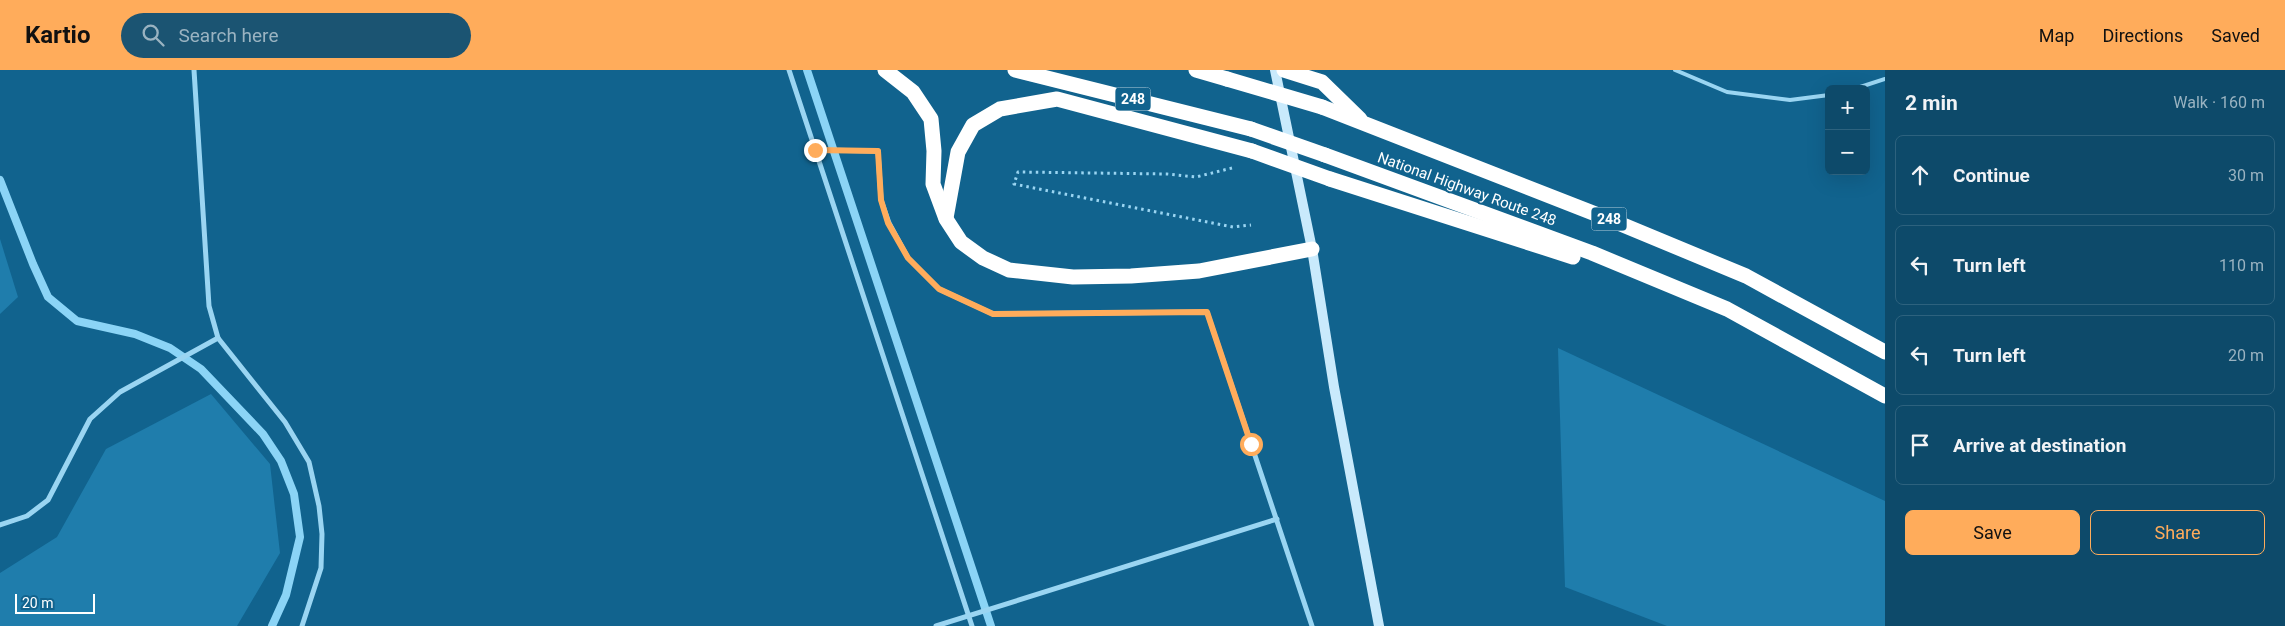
<!DOCTYPE html>
<meta charset="utf-8">
<style>
:root{--surface:#0d4a6a;--page:#1b5472;--text:#f1f3f6;--muted:#9ab3c1;--line:#2d627e;--accent:#ffac5b}
body{margin:0;font-family:Roboto,sans-serif;background:var(--page);color:var(--text)}
.controls{position:absolute;right:15px;top:15px;display:grid;overflow:hidden;border-radius:8px;box-shadow:0 5px 20px #0002}
.controls button{width:45px;height:45px;display:grid;place-items:center;padding:0;border:0;border-bottom:1px solid var(--line);background:var(--surface);color:var(--text);font:25px sans-serif}
.scale{position:absolute;left:15px;bottom:12px;width:80px;box-sizing:border-box;padding-left:5px;border:2px solid #fff;border-top:0;font-size:14px;line-height:18px;white-space:nowrap;color:#fff;-webkit-text-stroke:4px #11638e;paint-order:stroke}
.stop{position:absolute;width:15px;height:15px;margin:-11px;border:4px solid #ffac5b;border-radius:50%;background:#fff}
.stop.end{background:#ffac5b;border-color:#fff;box-shadow:0 1px 5px #0008}
.list{margin:0;padding:0;list-style:none}
h2{display:flex;justify-content:space-between;align-items:center;height:65px;margin:0;padding:0 20px;font-size:21px}
h2 small{font-size:16px;font-weight:400;color:var(--muted)}
.list li{display:grid;grid-template-columns:32px 1fr auto;gap:15px;align-items:center;box-sizing:border-box;height:80px;margin:0 10px 10px;padding:0 10px;border:1px solid var(--line);border-radius:8px}
.list b{display:block;font-size:19px;white-space:nowrap}
.list em{font-size:16px;font-style:normal;color:var(--muted)}
.actions{display:flex;gap:10px;padding:15px 20px}
.actions a{flex:1;padding:11px 0;border:1px solid var(--accent);border-radius:8px;text-align:center;font-size:18px;color:var(--accent)}
.actions .main{background:var(--accent);color:#111}
.icon{flex:none;width:28px;height:28px;fill:none;stroke:currentColor;stroke-width:2;stroke-linecap:round;stroke-linejoin:round}
.map{position:relative;flex:none;width:1885px;height:556px;overflow:hidden}
header{display:flex;align-items:center;gap:30px;box-sizing:border-box;height:70px;padding:0 25px;background:var(--accent);color:#111}
header strong{font-size:24px}
nav{display:flex;gap:28px;margin-inline-start:auto;font-size:18px}
.search{width:350px;height:45px;background:var(--page);display:flex;align-items:center;gap:12px;box-sizing:border-box;padding:0 18px;border-radius:28px;color:var(--muted);font-size:19px}
main{display:flex}
aside{flex:1;background:var(--surface)}
.map>svg:first-child{display:block}
.green{fill:#1f7dac}
.lines{fill:none;stroke-linecap:round;stroke-linejoin:round}
.stream{stroke:#8bd4f6;stroke-width:8}
.path{stroke:#9ad5f2;stroke-width:3;stroke-dasharray:2.5 4;stroke-linecap:butt}
.lane{stroke:#9ad5f2;stroke-width:4}
.street{stroke:#9ad5f2;stroke-width:5}
.secondary{stroke:#c9eafc;stroke-width:10}
.highway{stroke:#fff;stroke-width:15}
.highway-bridge{stroke:#fff;stroke-width:15}
.route{stroke:#ffac5b;stroke-width:6}
.labels{text-anchor:middle;stroke-width:4;stroke-linejoin:round;paint-order:stroke}
.shield{fill:#11638e;stroke:#b8d0dd;stroke-width:1}
.shield-label{font-size:14px;font-weight:bold;fill:#fff}
.street-label{font-size:15px;fill:#fff;stroke:#11638e}
</style>
<header>
<strong>Kartio</strong>
<div class="search"><svg class="icon" aria-label="search" viewBox="0 0 24 24"><circle cx="10" cy="10" r="6"/><path d="M15 15l6 6"/></svg>Search here</div>
<nav><a>Map</a><a>Directions</a><a>Saved</a></nav>
</header>
<main>
<div class="map">
<svg width="1885" height="556" viewBox="0 0 1885 556">
<rect width="100%" height="100%" fill="#11638e"/>
<g class="green">
<polygon points="0,169 18,227 0,244"/>
<polygon points="1558,278 1885,431 1885,556 1667,556 1565,517"/>
<polygon points="211,324 270,394 280,483 237,556 0,556 0,503 57,467 106,379"/>
</g>
<g class="lines">
<g class="stream">
<polyline points="807,0 991,556"/>
<polyline points="0,110 33,194 48,227 77,251 135,264 170,278 201,299 263,364 281,391 294,424 300,467 286,525 272,556"/>
</g>
<polyline class="path" points="1232,98 1196,107 1167,104 1018,102 1014,114 1233,157 1251,155"/>
<g class="lane">
<polyline points="1675,0 1727,22 1790,30 1829,25"/>
<polyline points="1854,19 1885,9"/>
</g>
<g class="street">
<polyline points="194,0 209,236 218,268 285,352 309,392 319,436 322,464 321,498 302,556"/>
<polyline points="789,0 972,556"/>
<polyline points="815,80 878,81 881,130 889,153 908,188 939,219 993,244 1207,242 1312,556"/>
<polyline points="0,455 27,446 48,430 90,349 120,322 218,268"/>
<polyline points="936,556 1277,449"/>
</g>
<polyline class="secondary" points="1275,0 1312,179 1334,317 1379,556"/>
<g class="highway">
<polyline points="885,0 913,22 931,49 934,81 933,114 946,149 961,172 983,188 1009,200 1073,207 1131,206 1199,201 1312,179"/>
<polyline points="1015,0 1251,59"/>
<polyline points="1196,0 1227,9"/>
<polyline points="1284,0 1322,12 1360,49"/>
<polyline points="1322,37 1611,150 1746,206 1885,282"/>
<polyline points="1325,85 1592,183 1727,239 1885,326"/>
<polyline points="1330,109 1573,187"/>
<polyline points="946,148 958,82 973,55 1000,39 1057,29 1252,81"/>
</g>
<g class="highway-bridge">
<polyline points="1227,9 1322,37"/>
<polyline points="1251,59 1325,85"/>
<polyline points="1252,81 1330,109"/>
</g>
</g>
<g class="lines">
<polyline class="route" points="815,80 878,81 881,130 888,153 908,188 939,219 993,244 1207,242 1251,374"/>
</g>
<g class="labels">
<g class="shield">
<rect x="1115.5" y="17.5" width="35" height="23" rx="4"/>
<rect x="1591.5" y="137.5" width="35" height="23" rx="4"/>
</g>
<g class="shield-label">
<text x="1133" y="34">248</text>
<text x="1609" y="154">248</text>
</g>
<g class="street-label">
<text transform="translate(1467 119) rotate(20)" y="5">National Highway Route 248</text>
</g>
</g>
</svg>
<div class="controls">
<button>+</button>
<button>−</button>
</div>
<div class="scale">20 m</div>
<div class="stop" style="left:1251px;top:374px"></div>
<div class="stop end" style="left:815px;top:80px"></div>
</div>
<aside>
<h2>2 min<small>Walk · 160 m</small></h2>
<ul class="list">
<li><svg class="icon" aria-label="ahead" viewBox="0 0 24 24"><path d="M12 20V5M6 11l6-6 6 6"/></svg><div><b>Continue</b></div><em>30 m</em></li>
<li><svg class="icon" aria-label="left" viewBox="0 0 24 24"><path d="M17 20v-9H6M10 6l-5 5 5 5"/></svg><div><b>Turn left</b></div><em>110 m</em></li>
<li><svg class="icon" aria-label="left" viewBox="0 0 24 24"><path d="M17 20v-9H6M10 6l-5 5 5 5"/></svg><div><b>Turn left</b></div><em>20 m</em></li>
<li><svg class="icon" aria-label="arrive" viewBox="0 0 24 24"><path d="M6 21V4h12l-3 4 3 4H6"/></svg><div><b>Arrive at destination</b></div></li>
</ul>
<div class="actions"><a class="main">Save</a><a>Share</a></div>
</aside>
</main>
